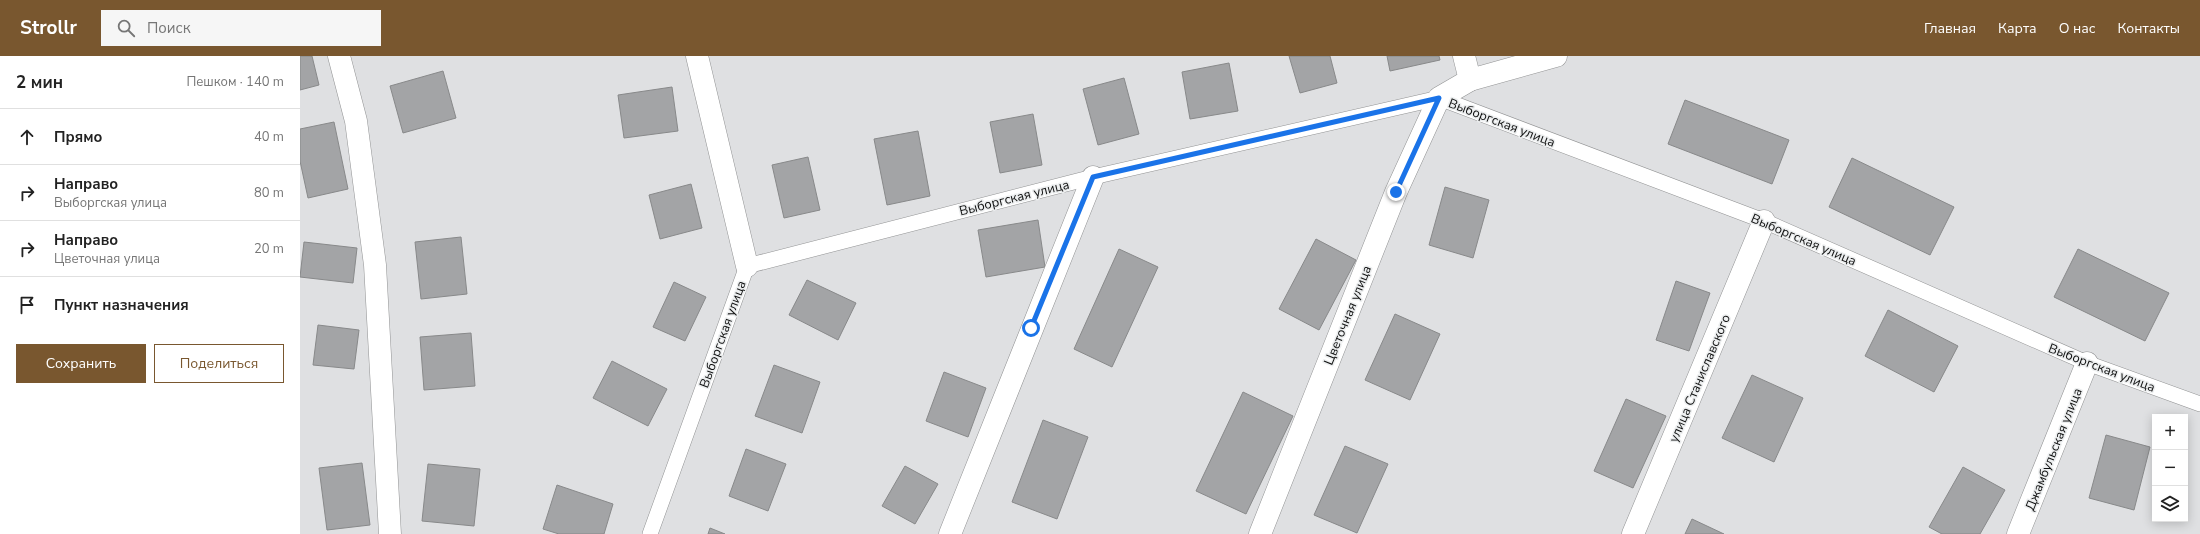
<!DOCTYPE html>
<html lang="ru">
<meta charset="utf-8">
<style>
:root{--surface:#fff;--page:#f6f6f6;--text:#222;--muted:#767676;--line:#e0e0e0;--accent:#79572f}
body{margin:0;font-family:"Nunito Sans",sans-serif;background:var(--page);color:var(--text)}
.controls{position:absolute;right:12px;bottom:12px;display:grid;overflow:hidden;border-radius:0px;box-shadow:0 2px 10px #0003}
.controls button{width:36px;height:36px;display:grid;place-items:center;padding:0;border:0;border-bottom:1px solid var(--line);background:var(--surface);color:var(--text);font:20px sans-serif}
.stop{position:absolute;width:12px;height:12px;margin:-9px;border:3px solid #1a73e8;border-radius:50%;background:#fff}
.stop.end{background:#1a73e8;border-color:#fff;box-shadow:0 1px 4px #0008}
.list{margin:0;padding:0;list-style:none}
h2{display:flex;justify-content:space-between;align-items:center;height:52px;margin:0;padding:0 16px;font-size:17px}
h2 small{font-size:13px;font-weight:400;color:var(--muted)}
.list li{display:grid;grid-template-columns:26px 1fr auto;gap:12px;align-items:center;box-sizing:border-box;height:56px;padding:0 16px;border-top:1px solid var(--line)}
.list b{display:block;font-size:15px;white-space:nowrap}
.list p{margin:0;font-size:13px;white-space:nowrap;color:var(--muted)}
.list em{font-size:13px;font-style:normal;color:var(--muted)}
.actions{display:flex;gap:8px;padding:12px 16px}
.actions a{flex:1;padding:9px 0;border:1px solid var(--accent);border-radius:0px;text-align:center;font-size:14px;color:var(--accent)}
.actions .main{background:var(--accent);color:#fff}
.icon{flex:none;width:22px;height:22px;fill:none;stroke:currentColor;stroke-width:2;stroke-linecap:round;stroke-linejoin:round}
.map{position:relative;flex:none;width:1900px;height:478px;overflow:hidden}
header{display:flex;align-items:center;gap:24px;box-sizing:border-box;height:56px;padding:0 20px;background:var(--accent);color:#fff}
header strong{font-size:19px}
nav{display:flex;gap:22px;margin-inline-start:auto;font-size:14px}
.search{width:280px;height:36px;background:var(--page);display:flex;align-items:center;gap:10px;box-sizing:border-box;padding:0 14px;border-radius:0px;color:var(--muted);font-size:15px}
main{display:flex}
aside{flex:1;background:var(--surface)}
.map>svg:first-child{display:block}
.building{fill:#a3a4a6;stroke:#88898a}
.lines{fill:none;stroke-linecap:round;stroke-linejoin:round}
.service-casing{stroke:#929394;stroke-width:16}
.minor-casing{stroke:#929394;stroke-width:23}
.service{stroke:#fff;stroke-width:15}
.minor{stroke:#fff;stroke-width:22}
.route{stroke:#1a73e8;stroke-width:5}
.labels{text-anchor:middle;stroke-width:3;stroke-linejoin:round;paint-order:stroke}
.street-label{font-size:13px;fill:#0f1010;stroke:#eceeef}
</style>
<header>
<strong>Strollr</strong>
<div class="search"><svg class="icon" aria-label="search" viewBox="0 0 24 24"><circle cx="10" cy="10" r="6"/><path d="M15 15l6 6"/></svg>Поиск</div>
<nav><a>Главная</a><a>Карта</a><a>О нас</a><a>Контакты</a></nav>
</header>
<main>
<aside>
<h2>2 мин<small>Пешком · 140 m</small></h2>
<ul class="list">
<li><svg class="icon" aria-label="ahead" viewBox="0 0 24 24"><path d="M12 20V5M6 11l6-6 6 6"/></svg><div><b>Прямо</b></div><em>40 m</em></li>
<li><svg class="icon" aria-label="right" viewBox="0 0 24 24"><path d="M7 20v-9h11M14 6l5 5-5 5"/></svg><div><b>Направо</b><p>Выборгская улица</p></div><em>80 m</em></li>
<li><svg class="icon" aria-label="right" viewBox="0 0 24 24"><path d="M7 20v-9h11M14 6l5 5-5 5"/></svg><div><b>Направо</b><p>Цветочная улица</p></div><em>20 m</em></li>
<li><svg class="icon" aria-label="arrive" viewBox="0 0 24 24"><path d="M6 21V4h12l-3 4 3 4H6"/></svg><div><b>Пункт назначения</b></div></li>
</ul>
<div class="actions"><a class="main">Сохранить</a><a>Поделиться</a></div>
</aside>
<div class="map">
<svg width="1900" height="478" viewBox="0 0 1900 478">
<rect width="100%" height="100%" fill="#dfe0e2"/>
<g class="building">
<polygon points="0,0 12,0 19,29 0,34"/>
<polygon points="989,0 1030,0 1037,27 1000,37"/>
<polygon points="1087,0 1139,0 1140,4 1090,15"/>
<polygon points="929,7 938,55 890,63 882,16"/>
<polygon points="143,15 156,62 103,77 90,30"/>
<polygon points="824,22 839,78 798,89 783,33"/>
<polygon points="372,31 378,75 324,82 318,39"/>
<polygon points="1385,44 1489,84 1472,128 1368,88"/>
<polygon points="733,58 742,109 700,117 690,66"/>
<polygon points="34,66 48,133 8,142 0,105 0,73"/>
<polygon points="618,75 630,140 587,149 574,83"/>
<polygon points="508,101 520,154 484,162 472,109"/>
<polygon points="1552,102 1654,151 1630,199 1529,151"/>
<polygon points="391,128 402,172 360,183 349,139"/>
<polygon points="1145,131 1189,144 1173,202 1129,189"/>
<polygon points="738,164 745,211 686,221 678,174"/>
<polygon points="161,181 167,238 121,243 115,186"/>
<polygon points="1016,183 1056,204 1019,274 979,253"/>
<polygon points="4,186 57,192 53,227 0,221"/>
<polygon points="819,193 858,211 812,311 774,293"/>
<polygon points="1778,193 1869,237 1845,285 1754,241"/>
<polygon points="507,224 556,247 538,284 489,259"/>
<polygon points="1376,225 1410,237 1389,295 1356,284"/>
<polygon points="374,226 406,241 385,285 353,271"/>
<polygon points="1588,254 1658,290 1634,336 1565,300"/>
<polygon points="1095,258 1140,278 1110,344 1065,324"/>
<polygon points="18,269 59,274 54,313 13,309"/>
<polygon points="171,277 175,330 124,334 120,281"/>
<polygon points="312,305 367,333 348,370 293,342"/>
<polygon points="474,309 520,326 502,377 455,360"/>
<polygon points="644,316 686,332 668,381 626,365"/>
<polygon points="1452,319 1503,342 1474,406 1422,382"/>
<polygon points="943,336 993,360 946,458 896,435"/>
<polygon points="1326,343 1366,360 1333,432 1294,415"/>
<polygon points="743,364 788,381 757,463 712,446"/>
<polygon points="1806,379 1850,391 1834,454 1789,442"/>
<polygon points="1045,390 1088,408 1057,477 1014,459"/>
<polygon points="446,393 486,408 468,455 429,440"/>
<polygon points="62,407 70,469 27,474 19,412"/>
<polygon points="128,408 180,413 174,470 122,465"/>
<polygon points="605,410 638,428 615,468 582,450"/>
<polygon points="1663,411 1705,434 1680,478 1642,478 1629,471"/>
<polygon points="257,429 313,448 304,478 259,478 243,473"/>
<polygon points="1392,463 1424,478 1385,478"/>
<polygon points="410,472 425,478 408,478"/>
</g>
<g class="lines">
<g class="service-casing">
<polyline id="service" points="350,478 447,210 793,121 1139,42 1464,165 1787,307 1900,348"/>
</g>
<g class="minor-casing">
<g id="minor">
<polyline points="39,0 56,65 75,209 90,478"/>
<polyline points="397,0 447,210"/>
<polyline points="1164,0 1170,24"/>
<polyline points="650,478 793,121"/>
<polyline points="960,478 1096,136 1139,42 1170,24 1256,0"/>
<polyline points="1333,478 1464,165"/>
<polyline points="1718,478 1787,307"/>
</g>
</g>
<use href="#service" class="service"/>
<use href="#minor" class="minor"/>
</g>
<g class="lines">
<polyline class="route" points="731,272 793,121 1139,42 1096,136"/>
</g>
<g class="labels">
<g class="street-label">
<text transform="translate(1202 66) rotate(21)" y="5">Выборгская улица</text>
<text transform="translate(714 141) rotate(-14)" y="5">Выборгская улица</text>
<text transform="translate(1504 183) rotate(23)" y="5">Выборгская улица</text>
<text transform="translate(1047 259) rotate(-68)" y="5">Цветочная улица</text>
<text transform="translate(422 278) rotate(-70)" y="5">Выборгская улица</text>
<text transform="translate(1802 311) rotate(21)" y="5">Выборгская улица</text>
<text transform="translate(1399 322) rotate(-67)" y="5">улица Станиславского</text>
<text transform="translate(1753 393) rotate(-68)" y="5">Джамбульская улица</text>
</g>
</g>
</svg>
<div class="controls">
<button>+</button>
<button>−</button>
<button><svg class="icon" aria-label="layers" viewBox="0 0 24 24"><path d="M12 4l9 5-9 5-9-5zM3 14l9 5 9-5"/></svg></button>
</div>
<div class="stop" style="left:731px;top:272px"></div>
<div class="stop end" style="left:1096px;top:136px"></div>
</div>
</main>
